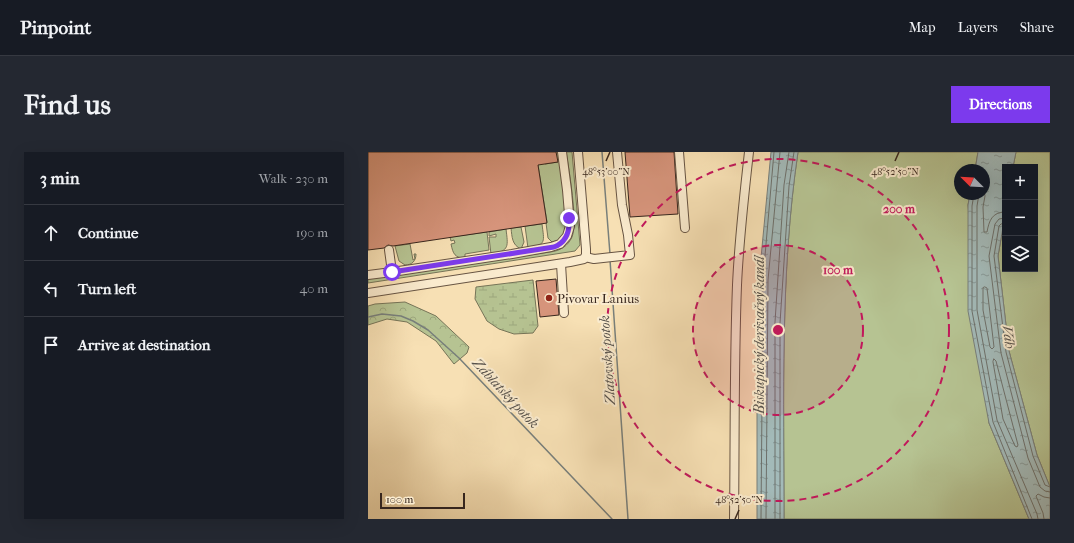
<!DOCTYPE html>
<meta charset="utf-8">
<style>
:root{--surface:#171b24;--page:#242831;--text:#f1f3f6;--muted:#9ea1a6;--line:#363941;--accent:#7c3aed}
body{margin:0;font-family:"IM FELL French Canon",serif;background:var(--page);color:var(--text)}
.controls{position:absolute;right:12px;top:12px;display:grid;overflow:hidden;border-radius:0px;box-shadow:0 4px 16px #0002}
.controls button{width:36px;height:36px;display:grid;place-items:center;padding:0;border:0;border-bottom:1px solid var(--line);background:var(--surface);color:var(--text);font:20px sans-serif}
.compass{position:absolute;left:586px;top:12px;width:36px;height:36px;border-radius:50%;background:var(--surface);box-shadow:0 4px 16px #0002;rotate:294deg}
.scale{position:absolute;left:12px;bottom:10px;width:85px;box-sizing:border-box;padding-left:4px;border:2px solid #37261d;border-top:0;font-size:11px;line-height:14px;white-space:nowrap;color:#37261d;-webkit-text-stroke:3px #faebce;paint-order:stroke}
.stop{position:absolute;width:12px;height:12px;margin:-9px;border:3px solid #7c3aed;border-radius:50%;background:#fff}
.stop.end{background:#7c3aed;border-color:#fff;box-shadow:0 1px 4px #0008}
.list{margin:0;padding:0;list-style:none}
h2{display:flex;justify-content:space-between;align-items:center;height:52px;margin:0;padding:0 16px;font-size:17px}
h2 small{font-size:13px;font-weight:400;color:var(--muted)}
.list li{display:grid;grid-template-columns:26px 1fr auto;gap:12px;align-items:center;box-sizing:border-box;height:56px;padding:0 16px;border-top:1px solid var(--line)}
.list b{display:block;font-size:15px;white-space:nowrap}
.list em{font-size:13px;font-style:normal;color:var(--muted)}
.icon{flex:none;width:22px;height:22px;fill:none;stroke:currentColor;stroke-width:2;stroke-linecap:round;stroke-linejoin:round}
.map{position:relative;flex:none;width:682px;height:367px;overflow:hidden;border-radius:0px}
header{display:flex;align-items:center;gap:24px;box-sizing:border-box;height:56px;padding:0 20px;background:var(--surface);border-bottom:1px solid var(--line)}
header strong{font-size:19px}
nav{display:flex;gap:22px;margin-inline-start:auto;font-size:14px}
.intro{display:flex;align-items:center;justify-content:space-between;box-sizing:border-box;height:96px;padding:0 24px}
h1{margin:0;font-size:28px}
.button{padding:10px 18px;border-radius:0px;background:var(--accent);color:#fff;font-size:14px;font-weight:700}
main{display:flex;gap:24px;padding:0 24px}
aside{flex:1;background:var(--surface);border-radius:0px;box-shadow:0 4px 16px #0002}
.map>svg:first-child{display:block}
.green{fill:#b6c392;stroke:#767458}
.forest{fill:url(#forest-crowns);stroke:#767458}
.wetland{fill:url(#wetland-marsh);stroke:#767458}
.water{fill:url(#water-ripples);stroke:#787f7b}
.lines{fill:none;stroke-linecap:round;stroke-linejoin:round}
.shore{stroke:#6d706b;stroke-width:1}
.stream{stroke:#787f7b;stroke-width:1.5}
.building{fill:#d6947b;stroke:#37261d}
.minor-casing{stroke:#675443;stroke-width:10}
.minor{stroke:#faebce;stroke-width:8}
.route{stroke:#7c3aed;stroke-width:5}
.ticks{fill:none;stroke:#37261d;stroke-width:1.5}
.ring{fill:none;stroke:#c2185b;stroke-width:2;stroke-dasharray:7 5}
.poi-dot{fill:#8f2418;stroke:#faebce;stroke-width:1.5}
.labels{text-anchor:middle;stroke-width:4;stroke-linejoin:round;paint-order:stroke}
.poi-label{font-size:13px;fill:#37261d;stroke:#faebce;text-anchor:start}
.water-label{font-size:14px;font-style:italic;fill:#57524c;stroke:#faebce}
.ticks-label{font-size:10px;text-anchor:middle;fill:#37261d;stroke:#faebce;stroke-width:4;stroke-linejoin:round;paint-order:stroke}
.centre{fill:#c2185b;stroke:#faebce;stroke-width:2}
.ring-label{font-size:12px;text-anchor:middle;font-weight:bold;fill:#c2185b;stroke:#faebce;stroke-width:4;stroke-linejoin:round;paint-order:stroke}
</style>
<header>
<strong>Pinpoint</strong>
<nav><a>Map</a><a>Layers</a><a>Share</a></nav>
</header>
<div class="intro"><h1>Find us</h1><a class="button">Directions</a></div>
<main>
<aside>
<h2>3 min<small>Walk · 230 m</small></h2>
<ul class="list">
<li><svg class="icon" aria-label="ahead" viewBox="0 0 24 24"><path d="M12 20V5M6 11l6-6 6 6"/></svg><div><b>Continue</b></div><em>190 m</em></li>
<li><svg class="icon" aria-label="left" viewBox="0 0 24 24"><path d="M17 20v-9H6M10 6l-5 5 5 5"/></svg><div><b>Turn left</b></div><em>40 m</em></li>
<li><svg class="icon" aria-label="arrive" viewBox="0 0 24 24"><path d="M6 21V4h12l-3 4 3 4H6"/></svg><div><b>Arrive at destination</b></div></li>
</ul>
</aside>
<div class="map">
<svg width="682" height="367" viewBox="0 0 682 367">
<defs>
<pattern id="forest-crowns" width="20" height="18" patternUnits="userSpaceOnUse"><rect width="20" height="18" fill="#b6c392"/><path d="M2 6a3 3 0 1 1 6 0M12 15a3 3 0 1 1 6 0" fill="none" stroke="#9da77d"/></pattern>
<pattern id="wetland-marsh" width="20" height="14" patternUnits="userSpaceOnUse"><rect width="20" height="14" fill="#b6c392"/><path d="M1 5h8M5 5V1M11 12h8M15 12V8" fill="none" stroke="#9da77d"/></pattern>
<pattern id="water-ripples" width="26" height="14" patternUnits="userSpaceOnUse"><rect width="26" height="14" fill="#a3bab9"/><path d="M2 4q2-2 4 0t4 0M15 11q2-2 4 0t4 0" fill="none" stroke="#869796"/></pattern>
</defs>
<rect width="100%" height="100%" fill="#f7e0b4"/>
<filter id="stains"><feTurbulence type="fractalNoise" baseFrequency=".005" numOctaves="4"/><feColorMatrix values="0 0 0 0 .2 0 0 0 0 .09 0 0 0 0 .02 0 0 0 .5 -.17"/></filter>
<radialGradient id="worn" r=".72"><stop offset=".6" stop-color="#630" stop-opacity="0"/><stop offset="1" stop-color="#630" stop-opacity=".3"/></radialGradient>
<g class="green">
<polygon points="168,0 175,0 177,12 190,10 188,0 191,0 196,41 198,75 196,82 191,88 184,90 180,86 178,71 179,70"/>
<path d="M 198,0 L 204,0 L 212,93 L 207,99 L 0,131 L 0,127 L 182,100 C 192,99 200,94 204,85 C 210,71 201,17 198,0 Z"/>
<path d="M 430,0 L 610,0 L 607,18 L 592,18 L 592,42 L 602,42 L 600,53 L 621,271 L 661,367 L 416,367 C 416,245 412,121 430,0 Z"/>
<polygon points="648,0 682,0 682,335 669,303 641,199 630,104 637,64 637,117 667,117 667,15 645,15"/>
<path d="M 174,72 C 176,89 179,93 160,96 L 157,74 Z"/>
<path d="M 153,75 L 156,90 L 153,97 C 144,93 144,85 143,76 Z"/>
<path d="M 138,77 C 140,94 142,99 123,102 L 121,85 L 128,85 L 128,82 L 121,84 L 121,80 Z"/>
<path d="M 119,80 L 121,98 L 97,102 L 97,106 C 87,106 85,102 83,92 L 87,91 L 86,88 L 83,89 L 82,85 Z"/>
<path d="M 42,92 L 45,108 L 47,107 L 46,102 L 48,102 C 48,109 44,113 37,113 L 31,109 L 27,94 Z"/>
</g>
<polygon class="forest" points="37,150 68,164 101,195 99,201 86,212 68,189 39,170 19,167 0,173 0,154 7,152"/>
<polygon class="wetland" points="165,128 170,174 165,181 146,182 131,177 119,169 107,147 108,135"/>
<g class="water">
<path d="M 403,0 L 430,0 C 412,121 416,245 416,367 L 389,367 L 389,230 L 391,127 Z"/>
<polygon points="610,0 648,0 645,15 637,15 637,64 630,104 641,199 669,303 682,335 682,367 661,367 621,271 600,159 600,53 602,42 616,42 616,18 607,18"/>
</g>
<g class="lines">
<g class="shore">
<path d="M 616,37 L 617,44 L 615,55 L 616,80 L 619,80 C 621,69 624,60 637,60"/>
<polyline points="606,42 604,54 604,159 625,270 664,367"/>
<polyline points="611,42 609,54 609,158 629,268 669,362 670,367"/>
<polyline points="637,66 631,67 627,72 621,104 633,201 660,306 672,335 677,339 682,340"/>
<polyline points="637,71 633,72 631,74 626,104 638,200 665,304 677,333 682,335"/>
<polygon points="617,135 619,136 626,195 624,197 622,195 615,158 615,136"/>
<polygon points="626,207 628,209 650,293 649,295 647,294 635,267 625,210"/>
<polyline points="393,367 395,127 406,0"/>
<polyline points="398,367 400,128 412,0"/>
<polyline points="407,367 407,170 416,33 421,0"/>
<polyline points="412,367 412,171 421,34 426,0"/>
<polyline points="676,367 675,361 668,344 670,342 676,345 682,346"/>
</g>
<g class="stream">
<polyline points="234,0 242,102"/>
<polyline points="242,108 260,367"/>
<polyline points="0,165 14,162 33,164 45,169 60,178 91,206 244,367"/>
</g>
</g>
<g class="building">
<polygon points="0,0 188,0 190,10 170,13 179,71 25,94 20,93 16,96 0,98"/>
<polygon points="257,0 306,0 310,62 262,65"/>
<polygon points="188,127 191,163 172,165 168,129"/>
</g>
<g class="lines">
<g class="minor-casing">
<g id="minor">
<polyline points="311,0 317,76"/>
<polyline points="21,98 24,120"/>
<polyline points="217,105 226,107 262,103 260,83 254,53 249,0"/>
<polyline points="193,112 196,161"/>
<polyline points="0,123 24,120 144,102 183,95 192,92 199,84 202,74 199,38 194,0"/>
<polyline points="0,141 202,110 216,107 218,103 218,97 210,0"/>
<path d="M 366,367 C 367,289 366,211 369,133 C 371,89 376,44 381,0"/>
</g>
</g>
<use href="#minor" class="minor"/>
</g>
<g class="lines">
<path class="route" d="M 24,120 L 186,95 C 199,90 202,79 201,66"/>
</g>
<path class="ticks" d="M 238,9 L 242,0M 527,9 L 531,0M 367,367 L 371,358"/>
<circle cx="410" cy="178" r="85" fill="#c2185b" fill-opacity=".12"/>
<g class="ring">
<circle cx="410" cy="178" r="85"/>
<circle cx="410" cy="178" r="171"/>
</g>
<circle class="poi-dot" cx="181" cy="146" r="4"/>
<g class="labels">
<g class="poi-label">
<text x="189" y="151">Pivovar Lanius</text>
</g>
<g class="water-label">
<text transform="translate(391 183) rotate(-90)" y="5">Biskupický derivačný kanál</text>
<text transform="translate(641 185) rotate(82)" y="5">Váh</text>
<text transform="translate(239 208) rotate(-94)" y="5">Zlatovský potok</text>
<text transform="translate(138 241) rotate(47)" y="5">Záblatský potok</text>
</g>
</g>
<g class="ticks-label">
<text x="238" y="23">48°53'00"N</text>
<text x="527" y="23">48°52'50"N</text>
<text x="371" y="351">48°52'50"N</text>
</g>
<circle cx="410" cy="178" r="6" class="centre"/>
<g class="ring-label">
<text x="531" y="61">200 m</text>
<text x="470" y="122">100 m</text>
</g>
<rect width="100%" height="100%" filter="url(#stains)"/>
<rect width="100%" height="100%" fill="url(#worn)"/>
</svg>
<div class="controls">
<button>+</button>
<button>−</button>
<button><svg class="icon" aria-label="layers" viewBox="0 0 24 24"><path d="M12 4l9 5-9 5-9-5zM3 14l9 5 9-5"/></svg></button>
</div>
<svg class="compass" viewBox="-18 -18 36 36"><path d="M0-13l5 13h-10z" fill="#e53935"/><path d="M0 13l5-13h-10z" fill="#9ea1a6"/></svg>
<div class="scale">100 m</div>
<div class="stop" style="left:24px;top:120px"></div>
<div class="stop end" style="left:201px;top:66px"></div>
</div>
</main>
